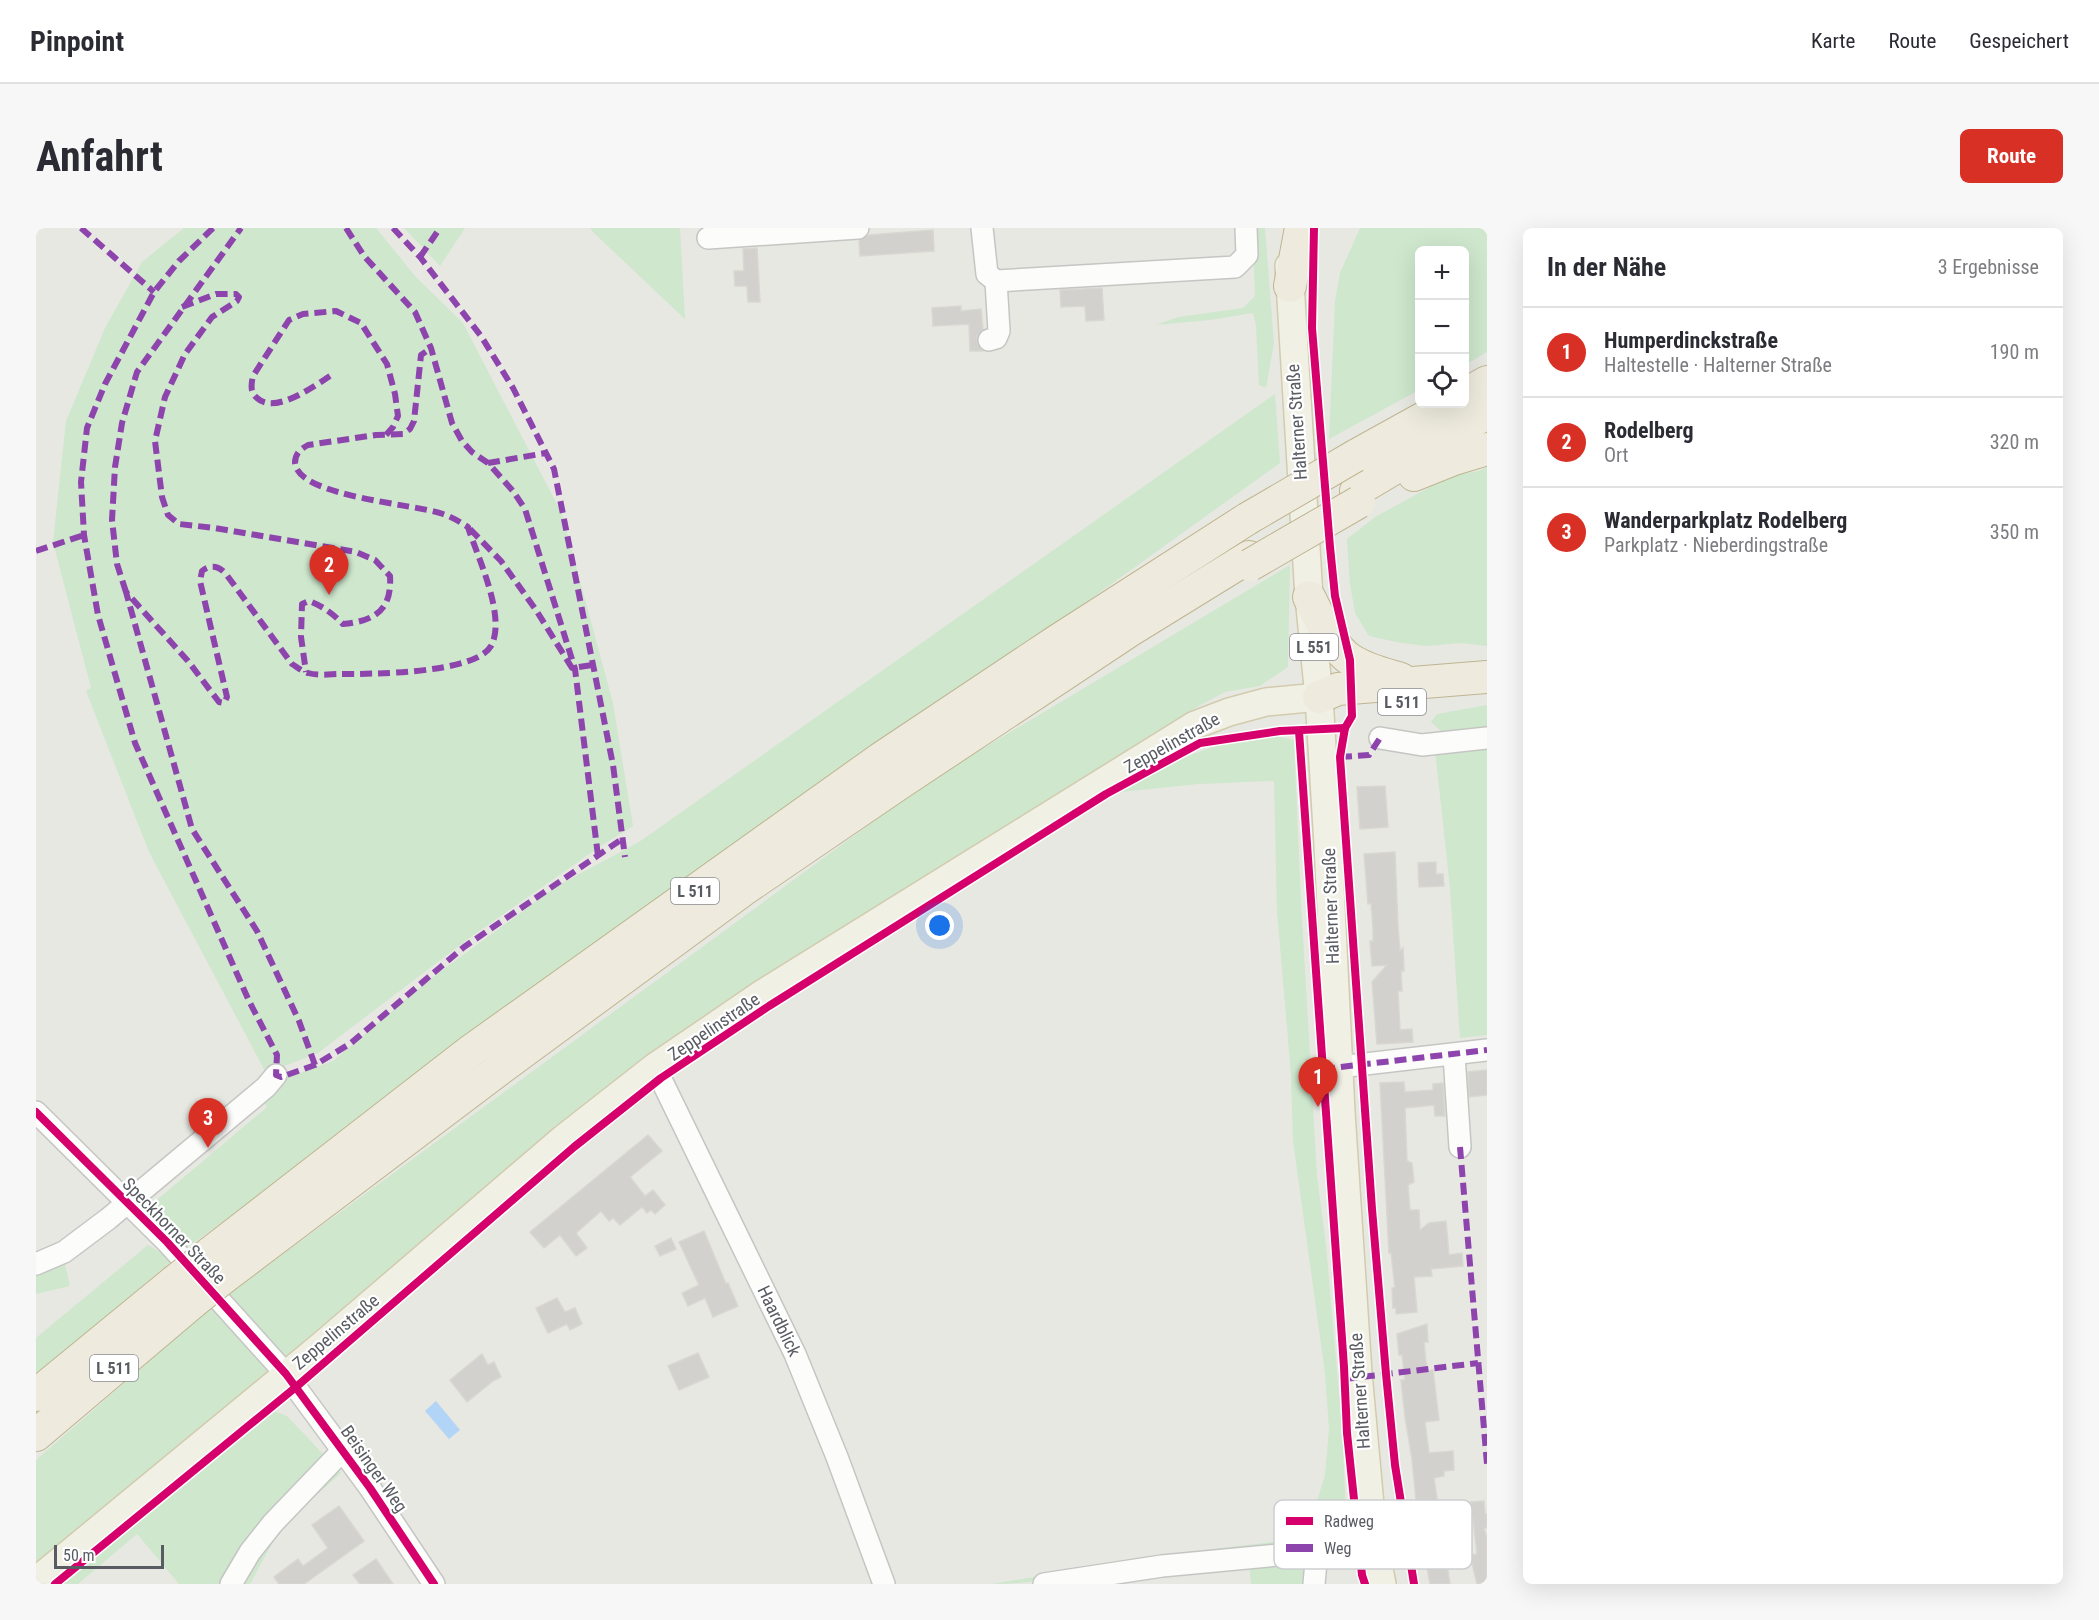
<!DOCTYPE html>
<html lang="de">
<meta charset="utf-8">
<style>
:root{--surface:#fff;--page:#f7f7f7;--text:#2b2b33;--muted:#7c7c81;--line:#e1e1e2;--accent:#d93025}
body{margin:0;font-family:"Roboto Condensed",sans-serif;background:var(--page);color:var(--text)}
.controls{position:absolute;right:18px;top:18px;display:grid;overflow:hidden;border-radius:9px;box-shadow:0 6px 24px #0002}
.controls button{width:54px;height:54px;display:grid;place-items:center;padding:0;border:0;border-bottom:2px solid var(--line);background:var(--surface);color:var(--text);font:30px sans-serif}
.scale{position:absolute;left:18px;bottom:15px;width:110px;box-sizing:border-box;padding-left:6px;border:3px solid #585b61;border-top:0;font-size:16px;line-height:21px;white-space:nowrap;color:#585b61;-webkit-text-stroke:4px #fff;paint-order:stroke}
.you{position:absolute;left:904px;top:698px;width:21px;height:21px;margin:-15px;border:4px solid #fff;border-radius:50%;background:#1a73e8;box-shadow:0 0 0 9px #1a73e833}
.badge{display:grid;place-items:center;width:39px;height:39px;border-radius:50%;background:var(--accent);color:#fff;font-size:20px;font-weight:700}
.pin{position:absolute;translate:-50% -50px;filter:drop-shadow(0 2px 3px #0008)}
.pin::after{content:'';position:absolute;top:32px;width:21px;height:18px;background:inherit;clip-path:polygon(0 0,100% 0,50% 100%)}
.list{margin:0;padding:0;list-style:none}
h2{display:flex;justify-content:space-between;align-items:center;height:78px;margin:0;padding:0 24px;font-size:26px}
h2 small{font-size:20px;font-weight:400;color:var(--muted)}
.list li{display:grid;grid-template-columns:39px 1fr auto;gap:18px;align-items:center;box-sizing:border-box;height:90px;padding:0 24px;border-top:2px solid var(--line)}
.list b{display:block;font-size:22px;white-space:nowrap}
.list p{margin:0;font-size:20px;white-space:nowrap;color:var(--muted)}
.list em{font-size:20px;font-style:normal;color:var(--muted)}
.icon{flex:none;width:33px;height:33px;fill:none;stroke:currentColor;stroke-width:2;stroke-linecap:round;stroke-linejoin:round}
.map{position:relative;flex:none;width:1451px;height:1356px;overflow:hidden;border-radius:9px}
header{display:flex;align-items:center;gap:36px;box-sizing:border-box;height:84px;padding:0 30px;background:var(--surface);border-bottom:2px solid var(--line)}
header strong{font-size:28px}
nav{display:flex;gap:33px;margin-inline-start:auto;font-size:21px}
.intro{display:flex;align-items:center;justify-content:space-between;box-sizing:border-box;height:144px;padding:0 36px}
h1{margin:0;font-size:42px}
.button{padding:15px 27px;border-radius:9px;background:var(--accent);color:#fff;font-size:21px;font-weight:700}
main{display:flex;gap:36px;padding:0 36px}
aside{flex:1;background:var(--surface);border-radius:9px;box-shadow:0 6px 24px #0002}
.map>svg:first-child{display:block}
.green{fill:#cee7cd}
.water{fill:#b2d4f6}
.building{fill:#d2d1cd;stroke:#d8d7d1;stroke-width:1.5}
.lines{fill:none;stroke-linecap:round;stroke-linejoin:round}
.minor-casing{stroke:#c5c6c4;stroke-width:24}
.major-casing{stroke:#d2cbae;stroke-width:30}
.highway-casing{stroke:#bfb590;stroke-width:34}
.minor{stroke:#fcfcfb;stroke-width:21}
.major{stroke:#f1f0e5;stroke-width:27}
.highway{stroke:#eeebde;stroke-width:32}
.highway-bridge-casing{stroke:#bfb590;stroke-width:34;stroke-linecap:butt}
.highway-bridge{stroke:#eeebde;stroke-width:32}
.quiet{stroke:#8e44ad;stroke-width:6;stroke-dasharray:12 6;stroke-linecap:butt}
.cycleway-casing{stroke:#fff;stroke-width:11}
.cycleway{stroke:#d6006c;stroke-width:8}
.labels{text-anchor:middle;stroke-width:4.5;stroke-linejoin:round;paint-order:stroke}
.shield{fill:#fff;stroke:#8a8c90;stroke-width:1.5}
.shield-label{font-size:16px;font-weight:bold;fill:#585b61}
.street-label{font-size:18px;fill:#585b61;stroke:#fff}
.key{fill:#fff;stroke:#cdced0;stroke-width:1.5}
.key-label{font-size:16px;fill:#585b61}
</style>
<header>
<strong>Pinpoint</strong>
<nav><a>Karte</a><a>Route</a><a>Gespeichert</a></nav>
</header>
<div class="intro"><h1>Anfahrt</h1><a class="button">Route</a></div>
<main>
<div class="map">
<svg width="1451" height="1356" viewBox="0 0 1451 1356">
<rect width="100%" height="100%" fill="#e8e8e2"/>
<g class="green">
<polygon points="148,0 340,0 380,49 427,95 526,286 577,475 597,598 562,620 432,711 282,825 230,845 113,624 50,463 55,460 17,314 30,193 69,100 106,34"/>
<polygon points="368,0 429,0 404,38"/>
<polygon points="554,0 644,0 649,91 558,5"/>
<polygon points="1216,0 1229,0 1238,115 1230,160 1223,157 1220,98 1217,85 1174,92 1120,97 1142,89 1207,80 1219,68"/>
<polygon points="1324,0 1451,0 1451,124 1429,137 1428,22 1384,22 1383,162 1293,211 1299,73 1304,45"/>
<polygon points="1239,166 1244,235 149,1021 109,982 231,879 225,870 245,852 297,833 393,752 521,658 603,614"/>
<polygon points="1451,239 1451,418 1425,415 1391,418 1365,415 1333,408 1319,385 1314,356 1311,311 1339,289 1416,247 1443,243"/>
<polygon points="1254,337 1252,439 1224,458 1189,464 1159,480 723,756 460,954 0,1336 0,1232 179,1076 894,552"/>
<polygon points="1451,477 1451,807 1424,810 1414,660 1399,522 1410,508 1395,494 1401,486"/>
<path d="M 1231,506 L 1258,512 L 1265,674 L 1281,948 L 1290,1017 L 1306,1199 L 1311,1308 C 1249,1320 1187,1325 1124,1334 C 1067,1341 1013,1356 956,1356 L 1127,1327 L 1244,1313 L 1262,1305 L 1274,1296 L 1289,1247 L 1293,1201 L 1289,1145 L 1257,913 L 1255,847 L 1241,683 L 1238,553 L 1163,556 L 1074,565 L 1134,535 L 1176,519 Z"/>
<polygon points="112,1017 137,1032 0,1147 0,1110"/>
<polygon points="27,1028 34,1058 0,1066 0,1031"/>
<polygon points="238,1183 251,1188 305,1245 245,1299 214,1356 143,1356 101,1306 42,1356 25,1356"/>
<polygon points="1273,1328 1271,1356 1215,1356 1213,1335"/>
</g>
<polygon class="water" points="400,1173 424,1202 413,1211 389,1183"/>
<g class="building">
<polygon points="897,2 898,23 824,28 823,13 833,7"/>
<polygon points="721,20 724,74 712,74 711,58 699,58 698,43 708,43 707,21"/>
<polygon points="1066,60 1068,92 1050,93 1049,78 1025,79 1024,62"/>
<polygon points="925,78 925,83 945,81 947,101 941,108 941,115 947,123 934,123 933,96 897,98 896,80"/>
<polygon points="1349,558 1352,599 1324,601 1321,559"/>
<polygon points="1359,624 1362,699 1364,723 1367,720 1368,743 1365,743 1366,763 1362,763 1364,802 1376,801 1377,814 1341,816 1336,754 1351,737 1336,738 1334,713 1337,713 1337,701 1335,675 1332,676 1328,626"/>
<polygon points="1400,634 1400,646 1407,646 1408,658 1383,659 1382,635"/>
<polygon points="1451,842 1451,867 1433,869 1432,844"/>
<polygon points="1368,854 1369,864 1397,862 1397,856 1407,855 1409,888 1399,888 1398,877 1369,880 1371,933 1376,935 1378,954 1372,957 1374,982 1383,982 1384,1002 1393,995 1410,993 1413,1027 1426,1025 1427,1038 1395,1041 1396,1048 1378,1049 1381,1084 1360,1086 1360,1080 1357,1080 1356,1060 1359,1060 1355,1025 1353,1025 1344,855"/>
<polygon points="612,907 626,923 594,949 609,968 617,962 629,977 619,986 615,982 611,985 606,979 584,997 577,990 573,993 565,983 540,1005 551,1020 540,1028 524,1007 508,1020 494,1004"/>
<polygon points="668,1003 690,1056 692,1055 702,1078 677,1089 669,1070 652,1078 646,1065 663,1057 643,1014"/>
<polygon points="635,1010 640,1021 624,1028 619,1018"/>
<polygon points="521,1070 529,1084 539,1080 546,1096 534,1102 531,1096 512,1105 500,1080"/>
<polygon points="1391,1096 1392,1114 1388,1114 1391,1143 1397,1142 1403,1192 1389,1194 1393,1225 1417,1223 1418,1242 1408,1243 1408,1248 1398,1250 1414,1356 1394,1356 1381,1283 1376,1231 1369,1189 1365,1152 1369,1152 1366,1127 1363,1127 1361,1106"/>
<polygon points="662,1125 673,1149 643,1162 632,1138"/>
<polygon points="446,1126 452,1137 458,1134 465,1149 457,1153 431,1174 414,1152"/>
<polygon points="1448,1273 1449,1286 1451,1286 1451,1300 1448,1300 1451,1310 1451,1356 1441,1356 1434,1327 1441,1326 1435,1274"/>
<polygon points="303,1278 328,1313 268,1356 243,1356 238,1349 262,1331 267,1338 292,1320 276,1297"/>
<polygon points="340,1331 357,1356 324,1356 317,1347"/>
</g>
<g class="lines">
<g class="minor-casing">
<g id="minor">
<polyline points="946,0 951,46 960,53 1199,39 1211,27 1210,0"/>
<polyline points="672,10 822,0"/>
<polyline points="953,112 960,110 963,103 960,53"/>
<polyline points="1344,510 1386,517 1451,510"/>
<polyline points="1418,827 1424,919"/>
<polyline points="619,839 759,1126 801,1229 848,1356"/>
<polyline points="1303,839 1451,822"/>
<polyline points="0,884 131,1014 250,1146 334,1260 398,1356"/>
<polyline points="0,1036 28,1024 72,991 230,859 240,847"/>
<polyline points="195,1356 214,1324 237,1295 307,1222"/>
<polyline points="1008,1356 1126,1338 1274,1324 1337,1310"/>
<polyline points="1278,1356 1281,1323"/>
</g>
</g>
<g class="major-casing">
<g id="major">
<polyline points="1253,38 1273,369 1283,469 1292,617 1305,884 1322,1145 1337,1310 1346,1356"/>
<polyline points="0,1353 284,1119 527,911 619,839 726,766 1159,497 1193,484 1230,474 1283,469"/>
</g>
</g>
<g class="highway-casing">
<g id="highway">
<polyline points="1254,58 1265,0"/>
<polyline points="1428,167 1451,154"/>
<polyline points="1319,228 1413,176"/>
<polyline points="1378,247 1418,231 1451,221"/>
<polyline points="1320,263 1451,185"/>
<path d="M 1273,369 C 1284,390 1295,419 1315,432 C 1330,442 1348,446 1365,451"/>
<polyline points="1283,469 1302,461 1451,449"/>
<polyline points="173,1026 436,822 844,531 1021,413 1211,291"/>
<polyline points="191,1047 465,840 707,662 864,555 1093,403 1213,329"/>
<polyline points="0,1167 139,1053"/>
<polyline points="0,1207 157,1074"/>
</g>
</g>
<use href="#minor" class="minor"/>
<use href="#major" class="major"/>
<use href="#highway" class="highway"/>
<g class="highway-bridge-casing">
<g id="highway-bridge">
<polyline points="1211,291 1319,228"/>
<polyline points="1214,337 1323,274"/>
<polyline points="139,1053 173,1026"/>
<polyline points="157,1074 191,1047"/>
</g>
</g>
<use href="#highway-bridge" class="highway-bridge"/>
<g class="quiet">
<polyline points="45,0 118,64"/>
<polyline points="177,0 143,33 118,64 69,156 51,200 45,254 48,307 62,387 99,515 213,773 241,827 240,847 245,849 279,837 315,815 428,719 586,611"/>
<polyline points="310,0 328,28 379,84 395,120 416,195 426,213 436,224 452,235 477,263 489,281 539,441 562,628"/>
<polyline points="357,0 384,29 445,108 477,160 518,241 577,537 589,629"/>
<polyline points="384,29 404,0"/>
<path d="M 146,79 L 180,66 L 200,66 L 203,69 L 201,73 L 176,89 L 149,126 L 129,169 L 119,213 L 126,269 L 132,287 L 143,296 L 179,300 L 320,324 L 339,332 L 354,348 C 356,381 340,393 307,396 C 297,386 287,378 273,373 L 266,376 L 265,409 L 270,444"/>
<path d="M 294,148 C 278,158 239,187 221,170 C 214,164 215,157 217,148 L 253,92 L 267,86 L 300,83 L 325,95 L 351,136 L 359,166 L 362,188 L 357,199 L 350,207"/>
<polyline points="452,235 510,225"/>
<polyline points="434,301 465,333 500,382 536,440 557,437"/>
<polyline points="0,323 48,307"/>
<polyline points="90,364 81,336 76,292 79,239 86,195 101,144 205,0"/>
<polyline points="1304,529 1333,527 1344,510"/>
<path d="M 279,837 L 263,793 L 221,703 L 156,601 L 90,364 L 152,433 L 183,474 L 188,475 L 191,469 L 164,353 L 166,343 C 175,336 183,338 190,346 L 256,436 C 261,439 267,444 272,445 C 282,448 295,446 304,446 C 334,446 439,446 455,418 C 471,389 441,328 432,299 C 424,294 416,289 407,286 C 380,276 262,269 259,235 C 259,225 265,221 272,217 L 340,207 L 367,206 L 374,201 L 378,193 L 385,127 L 395,120"/>
<polyline points="1287,841 1451,822"/>
<polyline points="1424,919 1451,1236"/>
<polyline points="1309,1151 1442,1135"/>
</g>
<g class="cycleway-casing">
<g id="cycleway">
<polyline points="1278,0 1276,100 1294,319 1299,368 1314,432 1316,488 1309,500 1304,529 1336,981 1350,1146 1359,1237 1378,1356"/>
<polyline points="1263,503 1308,1139 1311,1205 1326,1347 1329,1356"/>
<polyline points="0,884 131,1014 250,1146 334,1260 398,1356"/>
<polyline points="19,1356 260,1159 538,919 625,850 733,778 1070,566 1164,515 1244,503 1309,500"/>
</g>
</g>
<use href="#cycleway" class="cycleway"/>
</g>
<g class="labels">
<g class="shield">
<rect x="1254" y="406" width="48" height="26" rx="4.5"/>
<rect x="1342" y="461" width="48" height="26" rx="4.5"/>
<rect x="635" y="650" width="48" height="26" rx="4.5"/>
<rect x="54" y="1127" width="48" height="26" rx="4.5"/>
</g>
<g class="shield-label">
<text x="1278" y="425">L 551</text>
<text x="1366" y="480">L 511</text>
<text x="659" y="669">L 511</text>
<text x="78" y="1146">L 511</text>
</g>
<g class="street-label">
<text transform="translate(1261 194) rotate(-94)" y="6">Halterner Straße</text>
<text transform="translate(1136 515) rotate(-29)" y="6">Zeppelinstraße</text>
<text transform="translate(1295 678) rotate(-92)" y="6">Halterner Straße</text>
<text transform="translate(678 799) rotate(-34)" y="6">Zeppelinstraße</text>
<text transform="translate(138 1003) rotate(46)" y="6">Speckhorner Straße</text>
<text transform="translate(743 1093) rotate(64)" y="6">Haardblick</text>
<text transform="translate(300 1104) rotate(-40)" y="6">Zeppelinstraße</text>
<text transform="translate(1324 1163) rotate(-94)" y="6">Halterner Straße</text>
<text transform="translate(338 1241) rotate(55)" y="6">Beisinger Weg</text>
</g>
</g>
<rect x="1238" y="1272" width="198" height="69" rx="9" class="key"/>
<rect x="1250" y="1289" width="27" height="8" fill="#d6006c"/>
<rect x="1250" y="1316" width="27" height="8" fill="#8e44ad"/>
<g class="key-label">
<text x="1288" y="1299">Radweg</text>
<text x="1288" y="1326">Weg</text>
</g>
</svg>
<div class="controls">
<button>+</button>
<button>−</button>
<button><svg class="icon" aria-label="locate" viewBox="0 0 24 24"><circle cx="12" cy="12" r="6"/><path d="M12 2v4M12 18v4M2 12h4M18 12h4"/></svg></button>
</div>
<div class="scale">50 m</div>
<div class="you"></div>
<div class="pin badge" style="left:1282px;top:879px">1</div>
<div class="pin badge" style="left:293px;top:367px">2</div>
<div class="pin badge" style="left:172px;top:920px">3</div>
</div>
<aside>
<h2>In der Nähe<small>3 Ergebnisse</small></h2>
<ul class="list">
<li><span class="badge">1</span><div><b>Humperdinckstraße</b><p>Haltestelle · Halterner Straße</p></div><em>190 m</em></li>
<li><span class="badge">2</span><div><b>Rodelberg</b><p>Ort</p></div><em>320 m</em></li>
<li><span class="badge">3</span><div><b>Wanderparkplatz Rodelberg</b><p>Parkplatz · Nieberdingstraße</p></div><em>350 m</em></li>
</ul>
</aside>
</main>
